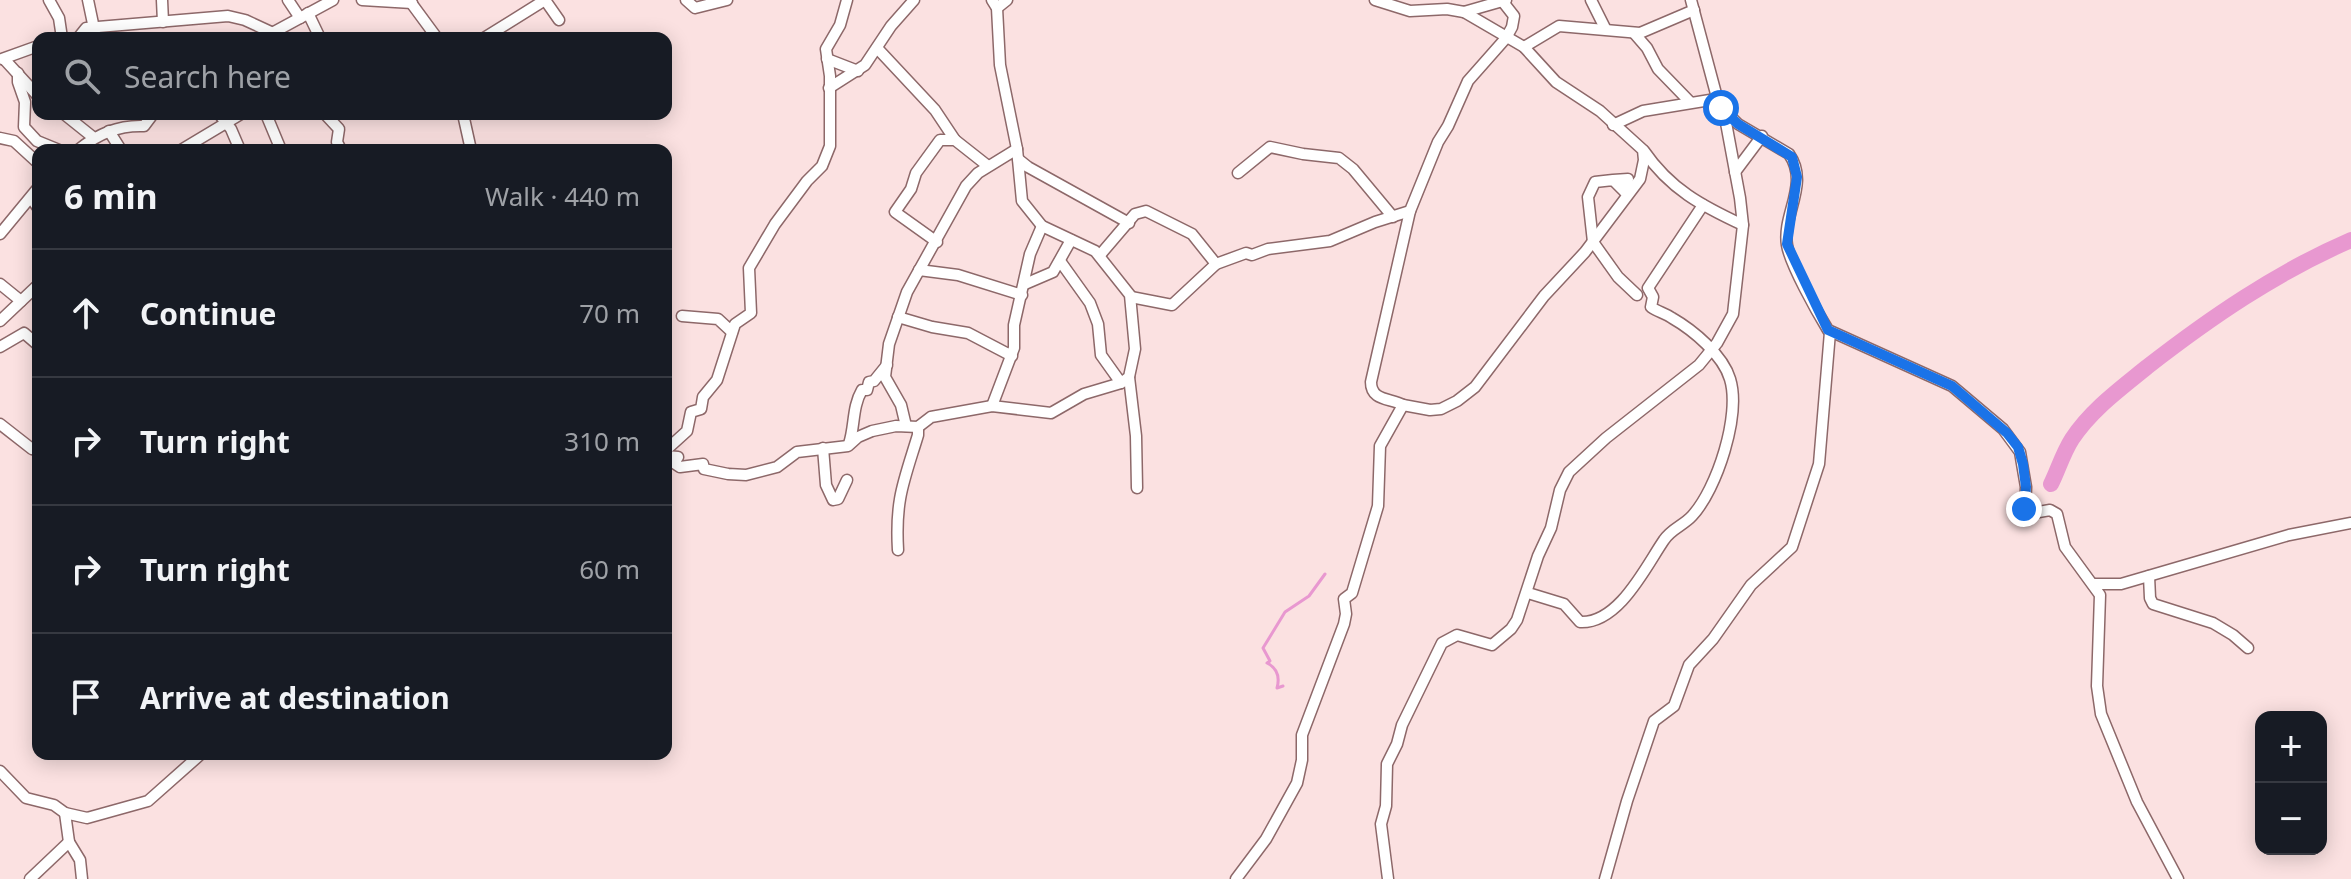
<!DOCTYPE html>
<meta charset="utf-8">
<style>
:root{--surface:#171b24;--page:#242831;--text:#f1f3f6;--muted:#9ea1a6;--line:#363941}
body{margin:0;font-family:"Noto Sans",sans-serif;background:var(--page);color:var(--text)}
.controls{position:absolute;right:24px;bottom:24px;display:grid;overflow:hidden;border-radius:16px;box-shadow:0 4px 20px #0003}
.controls button{width:72px;height:72px;display:grid;place-items:center;padding:0;border:0;border-bottom:2px solid var(--line);background:var(--surface);color:var(--text);font:40px sans-serif}
.stop{position:absolute;width:24px;height:24px;margin:-18px;border:6px solid #1a73e8;border-radius:50%;background:#fff}
.stop.end{background:#1a73e8;border-color:#fff;box-shadow:0 2px 8px #0008}
.list{margin:0;padding:0;list-style:none}
h2{display:flex;justify-content:space-between;align-items:center;height:104px;margin:0;padding:0 32px;font-size:34px}
h2 small{font-size:26px;font-weight:400;color:var(--muted)}
.list li{display:grid;grid-template-columns:52px 1fr auto;gap:24px;align-items:center;box-sizing:border-box;height:128px;padding:0 32px;border-top:2px solid var(--line)}
.list b{display:block;font-size:30px;white-space:nowrap}
.list em{font-size:26px;font-style:normal;color:var(--muted)}
.icon{flex:none;width:44px;height:44px;fill:none;stroke:currentColor;stroke-width:2;stroke-linecap:round;stroke-linejoin:round}
.map{position:relative;flex:none;width:2351px;height:879px;overflow:hidden}
.search{position:absolute;background:var(--surface);box-shadow:0 4px 20px #0003;left:32px;top:32px;width:640px;height:88px;display:flex;align-items:center;gap:20px;box-sizing:border-box;padding:0 28px;border-radius:16px;color:var(--muted);font-size:30px}
.panel{position:absolute;background:var(--surface);box-shadow:0 4px 20px #0003;left:32px;top:144px;width:640px;height:616px;border-radius:16px}
.map>svg:first-child{display:block}
.lines{fill:none;stroke-linecap:round;stroke-linejoin:round}
.stream{stroke:#e898d0;stroke-width:3}
.river{stroke:#e898d0;stroke-width:16}
.street-casing{stroke:#8d6869;stroke-width:13}
.street{stroke:#fff;stroke-width:10}
.route{stroke:#1a73e8;stroke-width:10}
</style>
<div class="map">
<svg width="2351" height="879" viewBox="0 0 2351 879">
<rect width="100%" height="100%" fill="#fbe1e1"/>
<g class="lines">
<path class="stream" d="M 1283,686 L 1277,688 C 1280,677 1277,668 1267,663 L 1270,661 L 1263,648 L 1285,612 L 1309,596 L 1325,574"/>
<path class="river" d="M 2051,484 C 2058,470 2063,453 2072,439 C 2091,410 2120,389 2147,367 C 2210,318 2277,272 2351,240"/>
<g class="street-casing">
<g id="street">
<polyline points="49,0 59,18 62,38"/>
<polyline points="88,0 96,38"/>
<polyline points="162,0 163,22"/>
<polyline points="288,0 300,18"/>
<polyline points="362,0 412,3"/>
<polyline points="409,0 437,38"/>
<polyline points="545,0 559,20"/>
<polyline points="686,0 695,8 727,0"/>
<polyline points="1375,0 1410,11 1447,9 1464,12 1506,0"/>
<polyline points="1591,0 1605,28"/>
<path d="M 1691,0 L 1719,105 L 1738,124 L 1789,154 C 1810,184 1782,214 1787,245 C 1790,264 1817,312 1828,330 L 1952,386 L 2003,429 L 2020,452 L 2026,487 L 2025,510 L 2033,513 L 2050,510 L 2057,514 L 2065,547 L 2100,595 L 2097,686 L 2101,714 L 2137,802 L 2178,879"/>
<polyline points="997,8 1007,0"/>
<polyline points="308,13 320,38"/>
<polyline points="1634,33 1647,48 1658,69 1690,102"/>
<polyline points="78,38 86,28 228,16 245,20 273,33 278,38"/>
<polyline points="263,38 333,0"/>
<polyline points="484,38 545,0"/>
<polyline points="1524,47 1559,26 1640,33 1694,10"/>
<polyline points="877,48 935,110 955,140"/>
<polyline points="2,59 38,46"/>
<polyline points="4,59 38,96"/>
<polyline points="827,59 858,71"/>
<polyline points="18,73 18,82 25,102 24,127 37,141 59,150"/>
<polyline points="829,88 865,65 891,26 914,0"/>
<polyline points="64,114 94,138"/>
<polyline points="219,114 231,129 240,150"/>
<polyline points="266,114 281,150"/>
<polyline points="325,114 339,129 337,142 341,150"/>
<polyline points="463,114 471,150"/>
<polyline points="1613,125 1643,111 1716,99"/>
<polyline points="109,131 121,150"/>
<polyline points="0,138 14,141 38,163"/>
<path d="M 78,150 C 98,134 118,125 144,126 L 153,114"/>
<polyline points="181,150 241,114"/>
<path d="M 1644,151 C 1670,189 1702,206 1743,225"/>
<polyline points="1018,159 1028,167 1129,223"/>
<polyline points="1735,172 1762,136"/>
<polyline points="1238,173 1270,147 1303,154 1339,158 1353,169 1393,217"/>
<polyline points="1613,180 1628,179 1626,193 1613,180 1595,182 1588,197 1593,242 1618,277 1637,295"/>
<polyline points="31,198 38,208"/>
<polyline points="0,234 38,188"/>
<polyline points="937,242 895,212 911,189 916,173 940,140 955,140 988,166"/>
<polyline points="1100,255 1135,214 1146,211 1192,234 1216,264"/>
<polyline points="1060,261 1090,303 1098,324 1101,355 1121,383"/>
<polyline points="919,270 958,275 1022,295"/>
<polyline points="0,284 21,301"/>
<polyline points="1025,284 1053,272 1071,240"/>
<polyline points="1131,297 1172,305 1216,264 1246,253 1252,255 1268,249 1330,241 1375,222 1410,211 1438,142 1448,126 1468,81 1506,38 1512,27 1514,16 1503,2"/>
<polyline points="682,316 718,319 732,332"/>
<polyline points="898,317 932,327 968,333 1012,356"/>
<polyline points="0,321 38,285"/>
<polyline points="0,347 24,333 38,345"/>
<polyline points="1129,377 1136,436 1137,488"/>
<polyline points="1403,405 1430,410 1441,409 1457,401 1475,387 1544,296 1585,252 1640,179 1644,160 1643,150 1600,111 1556,82 1524,47 1464,12"/>
<polyline points="992,406 1014,348 1014,325 1030,254 1042,226"/>
<polyline points="0,424 32,449 38,450"/>
<polyline points="906,426 901,405 885,377 889,344 907,292 966,186 978,173 1017,149"/>
<path d="M 849,444 C 855,426 852,407 862,390 L 867,390 L 869,382 L 874,381 L 887,365"/>
<polyline points="823,448 826,485 833,500 838,499 847,480"/>
<polyline points="666,450 687,431 691,412 701,409 703,397 717,380 735,324 751,313 749,268 775,224 807,181 822,166 830,146 830,76 826,49 840,25 847,0"/>
<polyline points="666,456 678,457 674,463 680,467 703,464 704,469 728,474 746,475 777,467 797,452 848,446 858,437 872,431 896,426 918,427 931,417 992,406 1051,413 1084,394 1121,383 1129,377 1135,349 1130,295 1095,251 1042,226 1022,201 1017,149 1000,65 997,8 992,0"/>
<path d="M 898,550 C 895,499 904,481 918,435 L 918,427"/>
<polyline points="2149,576 2150,598 2153,604 2213,623 2233,635 2248,648"/>
<polyline points="2094,584 2121,584 2289,535 2351,523"/>
<path d="M 1528,593 L 1564,604 L 1580,622 C 1619,624 1646,566 1664,540 C 1671,529 1684,525 1692,516 C 1717,489 1741,415 1730,379 C 1723,355 1693,330 1672,318 C 1665,313 1658,312 1651,307 L 1653,297 L 1648,288 L 1703,205"/>
<polyline points="0,771 26,798 54,805 65,813 87,818 148,801 201,754"/>
<polyline points="65,813 69,842 80,860 82,879"/>
<polyline points="30,879 69,842"/>
<path d="M 1236,879 L 1266,839 L 1297,783 L 1302,760 L 1302,735 L 1344,624 L 1346,614 L 1344,599 L 1352,593 L 1378,506 L 1380,446 L 1403,405 C 1390,398 1371,401 1371,382 L 1410,211"/>
<polyline points="1388,879 1381,824 1386,806 1387,764 1397,744 1402,725 1442,643 1457,635 1492,645 1511,629 1517,620 1538,556 1551,528 1560,490 1569,472 1606,438 1699,365 1717,343 1733,314 1743,225 1740,198 1724,112"/>
<polyline points="1605,879 1627,801 1654,721 1674,706 1689,665 1713,639 1751,585 1792,547 1819,464 1830,332"/>
</g>
</g>
<use href="#street" class="street"/>
</g>
<g class="lines">
<polyline class="route" points="1721,108 1738,124 1792,157 1797,177 1787,244 1828,330 1952,386 2007,433 2018,447 2023,464 2026,487 2024,509"/>
</g>
</svg>
<div class="controls">
<button>+</button>
<button>−</button>
</div>
<div class="stop" style="left:1721px;top:108px"></div>
<div class="stop end" style="left:2024px;top:509px"></div>
<div class="search"><svg class="icon" aria-label="search" viewBox="0 0 24 24"><circle cx="10" cy="10" r="6"/><path d="M15 15l6 6"/></svg>Search here</div>
<section class="panel">
<h2>6 min<small>Walk · 440 m</small></h2>
<ul class="list">
<li><svg class="icon" aria-label="ahead" viewBox="0 0 24 24"><path d="M12 20V5M6 11l6-6 6 6"/></svg><div><b>Continue</b></div><em>70 m</em></li>
<li><svg class="icon" aria-label="right" viewBox="0 0 24 24"><path d="M7 20v-9h11M14 6l5 5-5 5"/></svg><div><b>Turn right</b></div><em>310 m</em></li>
<li><svg class="icon" aria-label="right" viewBox="0 0 24 24"><path d="M7 20v-9h11M14 6l5 5-5 5"/></svg><div><b>Turn right</b></div><em>60 m</em></li>
<li><svg class="icon" aria-label="arrive" viewBox="0 0 24 24"><path d="M6 21V4h12l-3 4 3 4H6"/></svg><div><b>Arrive at destination</b></div></li>
</ul>
</section>
</div>
